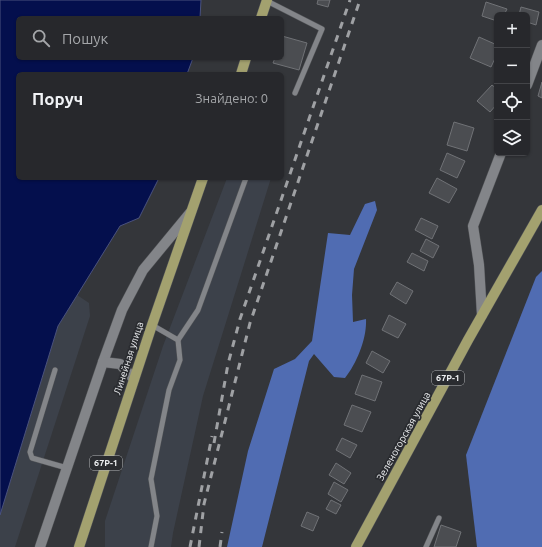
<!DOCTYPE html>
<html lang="uk">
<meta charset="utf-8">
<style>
:root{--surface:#27282c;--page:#333438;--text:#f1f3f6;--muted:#a4a6a9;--line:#434448}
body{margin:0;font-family:Ubuntu,sans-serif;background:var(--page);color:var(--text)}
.controls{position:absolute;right:12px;top:12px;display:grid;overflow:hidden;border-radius:6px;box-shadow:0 1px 3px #0004}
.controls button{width:36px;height:36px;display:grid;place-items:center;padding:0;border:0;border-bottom:1px solid var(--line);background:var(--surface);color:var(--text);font:20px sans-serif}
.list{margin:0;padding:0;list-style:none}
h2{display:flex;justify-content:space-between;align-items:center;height:52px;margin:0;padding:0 16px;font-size:17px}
h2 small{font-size:13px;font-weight:400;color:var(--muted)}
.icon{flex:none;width:22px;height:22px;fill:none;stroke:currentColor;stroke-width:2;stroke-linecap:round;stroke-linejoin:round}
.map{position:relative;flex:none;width:542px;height:547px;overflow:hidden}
.search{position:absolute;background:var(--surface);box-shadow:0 1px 3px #0004;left:16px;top:16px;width:268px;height:44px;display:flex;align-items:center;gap:10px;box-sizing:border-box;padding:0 14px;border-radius:6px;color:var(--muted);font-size:15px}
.panel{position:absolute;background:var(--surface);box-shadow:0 1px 3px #0004;left:16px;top:72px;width:268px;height:108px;border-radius:6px}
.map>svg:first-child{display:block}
.built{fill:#3c414a}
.forest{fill:#506cb2}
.water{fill:#040f4d;stroke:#4a527e}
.building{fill:#4b4d51;stroke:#707276}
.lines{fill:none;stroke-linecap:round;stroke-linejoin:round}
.lane-casing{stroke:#525457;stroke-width:6}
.street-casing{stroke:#525457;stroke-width:11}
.primary-casing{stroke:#525457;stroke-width:11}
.lane{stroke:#838589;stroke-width:5}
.street{stroke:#838589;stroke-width:10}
.primary{stroke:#a3a16f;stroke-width:10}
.rail{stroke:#9fa1a4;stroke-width:3;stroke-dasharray:7 7;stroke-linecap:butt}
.labels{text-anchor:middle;stroke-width:3.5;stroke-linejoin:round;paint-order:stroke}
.shield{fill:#2a2c30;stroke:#b2b4b6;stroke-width:1}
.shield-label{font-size:9px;font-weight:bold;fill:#eceef0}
.street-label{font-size:10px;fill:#eceef0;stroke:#2a2c30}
</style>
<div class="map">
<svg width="542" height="547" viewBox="0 0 542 547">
<rect width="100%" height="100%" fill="#34363a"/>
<g class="built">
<polygon points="227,178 271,178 203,396 173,533 171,547 105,547 105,521 163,346"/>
<polygon points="77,295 89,303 90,316 15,547 0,547 0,515 58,326"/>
</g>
<g class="forest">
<path d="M 375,201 L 377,210 L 354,269 L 352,295 L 353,322 L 366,319 C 367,338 357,363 345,378 L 334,377 L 314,354 L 309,361 L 262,547 L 227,547 L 248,451 L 274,369 L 295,359 L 312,341 L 328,233 L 350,235 L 365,204 Z"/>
<polygon points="542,271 542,547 477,547 466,455 536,277"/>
</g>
<polygon class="water" points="0,0 201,0 200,18 18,18 18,58 193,58 187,74 18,74 18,178 159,178 139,218 120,226 58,326 0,515"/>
<g class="building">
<polygon points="318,0 330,0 328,7 317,4"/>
<polygon points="486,2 507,9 504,15 497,15 497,21 482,16"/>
<polygon points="521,7 539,12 536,25 527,22 527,15 519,15"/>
<polygon points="282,36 307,43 299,70 273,63 275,58 282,58"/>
<polygon points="479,37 497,45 497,54 491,67 470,58"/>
<polygon points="542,82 542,98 538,96"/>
<polygon points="492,85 497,89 497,104 490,112 477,101"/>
<polygon points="454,122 474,128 467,151 447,145"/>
<polygon points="447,153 465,161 457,178 440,170"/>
<polygon points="437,178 457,189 449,203 429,193"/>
<polygon points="421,218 438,226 432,239 415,230"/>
<polygon points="426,239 439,246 433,258 420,251"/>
<polygon points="412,253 428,261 424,271 407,262"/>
<polygon points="397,282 413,291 406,304 390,294"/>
<polygon points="389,315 406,324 398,338 382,330"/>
<polygon points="372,351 390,361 383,373 366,363"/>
<polygon points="362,375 382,382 375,401 355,394"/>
<polygon points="352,405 371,412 362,432 344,425"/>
<polygon points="342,438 357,445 350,458 336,450"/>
<polygon points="336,463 351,473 344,484 329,475"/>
<polygon points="334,482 348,490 341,502 328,494"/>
<polygon points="331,500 341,505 336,514 326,509"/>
<polygon points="307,512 319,517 313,531 301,526"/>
<polygon points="441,525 461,532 456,547 434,547"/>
</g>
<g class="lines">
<g class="lane-casing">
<g id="lane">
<polyline points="267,1 322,29 295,93"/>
<polyline points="178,340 198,310 246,178"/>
<polyline points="55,370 30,452 32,458 67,468"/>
<polyline points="151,547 157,516 151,479 169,390 180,360 178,340 152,325"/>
<polyline points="426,547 439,518"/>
</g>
</g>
<g class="street-casing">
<g id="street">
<polyline points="527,85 542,45"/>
<polyline points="482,315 479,265 473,226 501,153"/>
<polyline points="103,362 122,310 143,270 190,213"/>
<polyline points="40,547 103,362 120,364 134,379"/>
</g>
</g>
<g class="primary-casing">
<g id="primary">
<polyline points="261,18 267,0"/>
<polyline points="241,74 246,58"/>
<polyline points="79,547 152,325 203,178"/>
<polyline points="356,547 468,340 542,210"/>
</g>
</g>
<use href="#lane" class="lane"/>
<use href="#street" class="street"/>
<use href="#primary" class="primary"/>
<g class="rail">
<polyline points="214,443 228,364 240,319 350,0"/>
<polyline points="190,547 212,436"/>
<polyline points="199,547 204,504 250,323 360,0"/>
<polyline points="220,547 222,532"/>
</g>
</g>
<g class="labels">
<g class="shield">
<rect x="432" y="371" width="32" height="14" rx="3"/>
<rect x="90" y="456" width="32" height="14" rx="3"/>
</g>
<g class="shield-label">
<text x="448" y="381">67Р-1</text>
<text x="106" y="466">67Р-1</text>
</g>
<g class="street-label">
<text transform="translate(128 358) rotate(-72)" y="4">Линейная улица</text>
<text transform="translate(403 436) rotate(-61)" y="4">Зеленогорская улица</text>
</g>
</g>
</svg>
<div class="controls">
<button>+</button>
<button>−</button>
<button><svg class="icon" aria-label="locate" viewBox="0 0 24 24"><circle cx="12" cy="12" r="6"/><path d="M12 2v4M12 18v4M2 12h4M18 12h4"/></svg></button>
<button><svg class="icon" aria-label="layers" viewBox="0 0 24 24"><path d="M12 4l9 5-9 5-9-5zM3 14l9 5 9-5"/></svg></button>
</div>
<div class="search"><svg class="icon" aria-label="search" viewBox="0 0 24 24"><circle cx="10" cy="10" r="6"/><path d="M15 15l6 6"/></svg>Пошук</div>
<section class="panel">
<h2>Поруч<small>Знайдено: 0</small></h2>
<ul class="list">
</ul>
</section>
</div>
